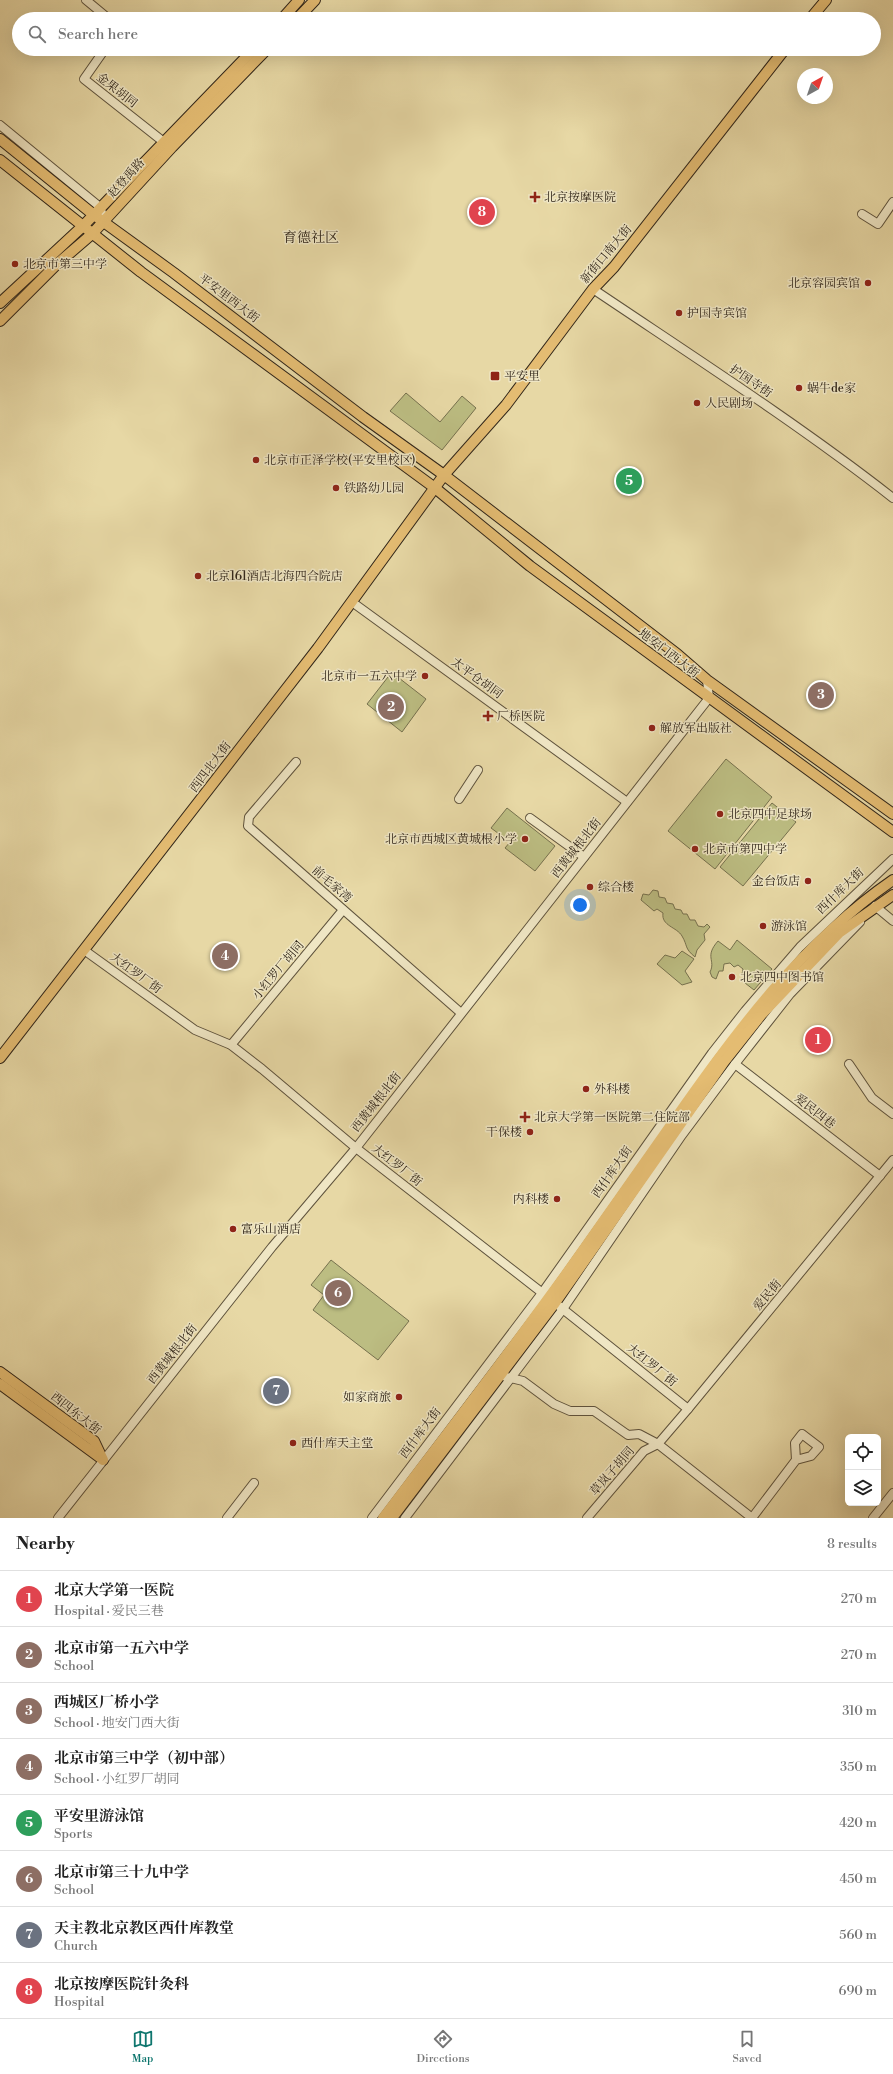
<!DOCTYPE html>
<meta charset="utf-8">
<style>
:root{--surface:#fff;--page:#f2f2f2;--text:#222;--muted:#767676;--line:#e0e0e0;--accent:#0f766e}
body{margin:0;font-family:"Libre Bodoni","Noto Serif SC",serif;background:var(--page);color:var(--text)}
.controls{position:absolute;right:12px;bottom:12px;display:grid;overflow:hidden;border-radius:6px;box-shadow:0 4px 16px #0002}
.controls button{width:36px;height:36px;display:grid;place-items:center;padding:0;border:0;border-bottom:1px solid var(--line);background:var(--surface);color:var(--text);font:20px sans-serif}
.compass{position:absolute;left:797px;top:68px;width:36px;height:36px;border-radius:50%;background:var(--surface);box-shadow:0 4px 16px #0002;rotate:40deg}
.you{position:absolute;left:580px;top:905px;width:14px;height:14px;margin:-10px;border:3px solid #fff;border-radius:50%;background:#1a73e8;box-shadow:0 0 0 6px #1a73e833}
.badge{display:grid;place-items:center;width:26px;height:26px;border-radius:50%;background:var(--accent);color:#fff;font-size:13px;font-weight:700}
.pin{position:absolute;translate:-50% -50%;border:2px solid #fff;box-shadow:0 1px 4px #0006}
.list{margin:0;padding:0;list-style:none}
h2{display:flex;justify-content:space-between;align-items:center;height:52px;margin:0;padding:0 16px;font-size:17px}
h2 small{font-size:13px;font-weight:400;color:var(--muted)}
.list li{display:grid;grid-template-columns:26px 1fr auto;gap:12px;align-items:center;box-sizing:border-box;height:56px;padding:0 16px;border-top:1px solid var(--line)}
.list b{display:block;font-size:15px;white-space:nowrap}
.list p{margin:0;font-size:13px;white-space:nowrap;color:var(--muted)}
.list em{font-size:13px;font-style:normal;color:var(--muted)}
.icon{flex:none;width:22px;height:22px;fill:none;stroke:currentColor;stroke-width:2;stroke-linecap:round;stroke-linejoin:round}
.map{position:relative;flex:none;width:893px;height:1518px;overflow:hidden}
.search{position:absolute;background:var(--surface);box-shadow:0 4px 16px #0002;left:12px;right:12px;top:12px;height:44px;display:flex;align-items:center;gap:10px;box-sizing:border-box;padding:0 14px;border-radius:22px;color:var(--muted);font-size:15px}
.sheet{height:500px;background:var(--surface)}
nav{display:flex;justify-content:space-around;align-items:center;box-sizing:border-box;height:56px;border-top:1px solid var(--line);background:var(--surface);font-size:11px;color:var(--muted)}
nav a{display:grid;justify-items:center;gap:2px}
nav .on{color:var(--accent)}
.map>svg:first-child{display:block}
.green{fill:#bcbd82;stroke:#76714e}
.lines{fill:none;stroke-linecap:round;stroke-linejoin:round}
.minor-casing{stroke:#5e523c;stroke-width:10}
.major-casing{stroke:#302519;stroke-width:12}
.minor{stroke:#efe6c4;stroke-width:8}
.major{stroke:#e4bc72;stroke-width:10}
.poi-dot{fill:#8f2418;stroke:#efe6c4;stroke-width:1.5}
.labels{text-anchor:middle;stroke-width:3;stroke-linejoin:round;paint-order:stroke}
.street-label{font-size:12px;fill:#302519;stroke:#efe6c4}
.poi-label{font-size:12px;fill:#302519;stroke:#efe6c4;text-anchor:start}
.quarter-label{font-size:14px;fill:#302519;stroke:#efe6c4}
</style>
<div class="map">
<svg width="893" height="1518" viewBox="0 0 893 1518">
<rect width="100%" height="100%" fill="#e7d8a5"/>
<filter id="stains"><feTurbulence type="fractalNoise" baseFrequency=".005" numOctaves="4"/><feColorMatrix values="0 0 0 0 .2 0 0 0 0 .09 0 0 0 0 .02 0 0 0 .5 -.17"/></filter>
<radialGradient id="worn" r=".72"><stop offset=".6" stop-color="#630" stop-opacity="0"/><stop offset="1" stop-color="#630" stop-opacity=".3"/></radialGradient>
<g class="green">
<polygon points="406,393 440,422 462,396 476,408 442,450 390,411"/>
<polygon points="388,677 399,678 426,699 402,732 367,704"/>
<polygon points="726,759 772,797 715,869 668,831"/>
<polygon points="772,803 796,822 743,886 720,867"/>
<polygon points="507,808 555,846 535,871 505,848 510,842 491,828"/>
<path d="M 653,890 L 658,891 L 659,897 L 665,898 L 667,903 L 673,904 L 675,909 L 681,910 L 683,914 L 687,914 L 690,920 L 695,920 L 698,926 L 704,927 L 707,924 L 710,927 L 704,934 L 705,940 L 697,950 L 695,957 C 684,948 688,946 682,936 C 677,927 661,926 663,913 L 657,909 L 654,911 L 641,900 L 643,894 L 649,895 Z"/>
<path d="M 737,940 L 772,969 L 754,990 L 745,983 L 746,977 L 742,974 L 743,969 L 738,965 L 734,967 L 730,963 L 724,964 L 723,971 L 719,971 L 716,979 L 712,977 L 710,972 C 716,960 704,957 718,941 L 730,950 Z"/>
<polygon points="682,951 694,959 685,971 692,982 682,985 657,964 665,955 675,958"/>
<polygon points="331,1260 409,1321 378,1360 313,1310 324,1295 311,1285"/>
</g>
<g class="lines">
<g class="minor-casing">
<g id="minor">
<polyline points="86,0 109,19"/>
<polyline points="105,49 84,79 165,143"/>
<polyline points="0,125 100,207 105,221"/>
<polyline points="862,214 878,224 893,202"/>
<path d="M 593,289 C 694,357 797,423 893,498"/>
<polyline points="352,602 627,802"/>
<polyline points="296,762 249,817 248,826 461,1013"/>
<polyline points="459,799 478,770"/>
<polyline points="530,818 584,857"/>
<polyline points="872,909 875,906 893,921"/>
<polyline points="84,950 195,1030 231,1045 262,1069 356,1148 545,1295"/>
<polyline points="231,1045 343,910"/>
<polyline points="735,1064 880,1176"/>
<polyline points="849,1064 872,1098 893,1114"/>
<polyline points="559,1306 688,1409"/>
<polyline points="506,1377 523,1381 554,1404 570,1411 594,1411 628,1435 639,1434 658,1444 752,1518"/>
<polyline points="58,1518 272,1247 356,1148 709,698 707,680"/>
<polyline points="227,1518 254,1483"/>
<polyline points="372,1518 542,1293 712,1053 745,1011 800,947 893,859"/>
<polyline points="405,1518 563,1309 682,1135 735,1064 790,994 860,922"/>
<polyline points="587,1518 644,1451 658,1444 688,1409 893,1160"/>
<polyline points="752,1518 796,1460 811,1456 819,1447 802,1434 795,1443 796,1460"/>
<polyline points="873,1518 893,1493"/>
</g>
</g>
<g class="major-casing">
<g id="major">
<polyline points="282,19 299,0"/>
<polyline points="297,19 315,0"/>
<polyline points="810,19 826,0"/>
<polyline points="0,139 94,215 174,273 363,417 444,475 677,654 707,680 893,814"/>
<polyline points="0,160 141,272 435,488 530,566 893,832"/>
<polyline points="0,303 83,226 254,49"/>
<polyline points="0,321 56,265 92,234 172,147 267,49"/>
<polyline points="0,1058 318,648 444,475 506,405 593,289 614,267 785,49"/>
<polyline points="0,1372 94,1441 103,1460"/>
<polyline points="0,1384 102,1459"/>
<path d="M 383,1518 C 450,1429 519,1341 583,1250 C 613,1207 644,1163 675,1119 C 737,1030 803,942 893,880"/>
<polyline points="392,1518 555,1303 724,1062 762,1014 839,933 893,895"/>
</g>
</g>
<use href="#minor" class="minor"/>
<use href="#major" class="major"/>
</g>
<g class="poi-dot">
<path d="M533 191h4v4h4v4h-4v4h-4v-4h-4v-4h4z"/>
<circle cx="15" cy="264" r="4"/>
<circle cx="868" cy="283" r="4"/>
<circle cx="679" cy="313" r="4"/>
<rect x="490" y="371" width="10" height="10" rx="2"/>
<circle cx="799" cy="388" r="4"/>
<circle cx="697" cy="403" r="4"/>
<circle cx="256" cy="460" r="4"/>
<circle cx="336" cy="488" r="4"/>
<circle cx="198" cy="576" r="4"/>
<circle cx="425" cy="676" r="4"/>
<path d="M486 710h4v4h4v4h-4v4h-4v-4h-4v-4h4z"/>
<circle cx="652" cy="728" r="4"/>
<circle cx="720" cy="814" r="4"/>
<circle cx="525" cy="839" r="4"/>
<circle cx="695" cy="849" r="4"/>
<circle cx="808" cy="881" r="4"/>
<circle cx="590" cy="887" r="4"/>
<circle cx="763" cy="926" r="4"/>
<circle cx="732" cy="977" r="4"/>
<circle cx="586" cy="1089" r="4"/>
<path d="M523 1111h4v4h4v4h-4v4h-4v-4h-4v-4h4z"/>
<circle cx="530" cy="1132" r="4"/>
<circle cx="557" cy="1199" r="4"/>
<circle cx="233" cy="1229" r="4"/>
<circle cx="399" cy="1397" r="4"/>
<circle cx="293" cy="1443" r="4"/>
</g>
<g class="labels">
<g class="street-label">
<text transform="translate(117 90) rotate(38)" y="4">金果胡同</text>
<text transform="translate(126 178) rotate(-48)" y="4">赵登禹路</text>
<text transform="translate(606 254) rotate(-50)" y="4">新街口南大街</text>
<text transform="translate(229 298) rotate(37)" y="4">平安里西大街</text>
<text transform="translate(751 381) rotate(34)" y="4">护国寺街</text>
<text transform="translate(669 653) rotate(37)" y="4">地安门西大街</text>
<text transform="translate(477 678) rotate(36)" y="4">太平仓胡同</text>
<text transform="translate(210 767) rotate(-53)" y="4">西四北大街</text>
<text transform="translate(576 848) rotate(-52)" y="4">西黄城根北街</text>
<text transform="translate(332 884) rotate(41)" y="4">前毛家湾</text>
<text transform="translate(840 891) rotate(-44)" y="4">西什库大街</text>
<text transform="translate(278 970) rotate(-50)" y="4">小红罗厂胡同</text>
<text transform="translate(136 973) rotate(36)" y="4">大红罗厂街</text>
<text transform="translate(376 1102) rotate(-52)" y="4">西黄城根北街</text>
<text transform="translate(815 1111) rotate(38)" y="4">爱民四巷</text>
<text transform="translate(397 1165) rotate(38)" y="4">大红罗厂街</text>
<text transform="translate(612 1172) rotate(-55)" y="4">西什库大街</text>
<text transform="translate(767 1295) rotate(-50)" y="4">爱民街</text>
<text transform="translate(172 1354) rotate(-52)" y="4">西黄城根北街</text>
<text transform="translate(652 1365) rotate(39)" y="4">大红罗厂街</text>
<text transform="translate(76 1413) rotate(38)" y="4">西四东大街</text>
<text transform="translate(420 1433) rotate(-53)" y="4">西什库大街</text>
<text transform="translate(612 1471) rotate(-49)" y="4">草岚子胡同</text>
</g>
<g class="poi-label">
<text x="544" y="201">北京按摩医院</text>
<text x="23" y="268">北京市第三中学</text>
<text x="860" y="287" text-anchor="end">北京容园宾馆</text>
<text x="687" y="317">护国寺宾馆</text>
<text x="504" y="380">平安里</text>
<text x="807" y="392">蜗牛de家</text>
<text x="705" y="407">人民剧场</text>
<text x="264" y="464">北京市正泽学校(平安里校区)</text>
<text x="344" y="492">铁路幼儿园</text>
<text x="206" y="580">北京161酒店北海四合院店</text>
<text x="417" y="680" text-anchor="end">北京市一五六中学</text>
<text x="497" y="720">厂桥医院</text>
<text x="660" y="732">解放军出版社</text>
<text x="728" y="818">北京四中足球场</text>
<text x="517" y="843" text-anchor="end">北京市西城区黄城根小学</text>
<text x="703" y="853">北京市第四中学</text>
<text x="800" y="885" text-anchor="end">金台饭店</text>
<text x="598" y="891">综合楼</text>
<text x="771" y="930">游泳馆</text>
<text x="740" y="981">北京四中图书馆</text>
<text x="594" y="1093">外科楼</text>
<text x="534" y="1121">北京大学第一医院第二住院部</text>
<text x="522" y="1136" text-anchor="end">干保楼</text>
<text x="549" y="1203" text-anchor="end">内科楼</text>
<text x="241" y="1233">富乐山酒店</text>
<text x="391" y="1401" text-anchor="end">如家商旅</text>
<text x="301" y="1447">西什库天主堂</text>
</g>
<g class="quarter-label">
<text x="311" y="242">育德社区</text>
</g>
</g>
<rect width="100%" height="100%" filter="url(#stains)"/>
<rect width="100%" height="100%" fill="url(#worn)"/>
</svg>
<div class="controls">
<button><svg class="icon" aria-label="locate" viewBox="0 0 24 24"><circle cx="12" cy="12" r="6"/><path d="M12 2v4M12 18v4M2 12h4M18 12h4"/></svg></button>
<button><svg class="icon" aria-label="layers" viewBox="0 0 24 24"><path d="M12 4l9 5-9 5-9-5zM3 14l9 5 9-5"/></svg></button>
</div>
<svg class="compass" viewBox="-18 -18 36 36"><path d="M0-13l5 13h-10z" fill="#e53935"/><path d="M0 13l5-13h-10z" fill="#767676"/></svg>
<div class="you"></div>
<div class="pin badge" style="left:818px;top:1040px;background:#e0444e">1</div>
<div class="pin badge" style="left:391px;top:707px;background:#8d6e63">2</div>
<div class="pin badge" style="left:821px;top:695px;background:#8d6e63">3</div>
<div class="pin badge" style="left:225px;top:956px;background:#8d6e63">4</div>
<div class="pin badge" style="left:629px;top:481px;background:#2e9e5b">5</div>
<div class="pin badge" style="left:338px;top:1293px;background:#8d6e63">6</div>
<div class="pin badge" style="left:276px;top:1391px;background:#6b7280">7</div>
<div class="pin badge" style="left:482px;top:212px;background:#e0444e">8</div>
<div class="search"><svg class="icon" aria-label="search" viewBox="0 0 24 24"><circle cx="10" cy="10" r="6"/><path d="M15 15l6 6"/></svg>Search here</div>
</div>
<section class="sheet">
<h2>Nearby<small>8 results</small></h2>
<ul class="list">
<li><span class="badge" style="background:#e0444e">1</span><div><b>北京大学第一医院</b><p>Hospital · 爱民三巷</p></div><em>270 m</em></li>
<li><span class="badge" style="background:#8d6e63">2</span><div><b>北京市第一五六中学</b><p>School</p></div><em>270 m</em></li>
<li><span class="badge" style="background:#8d6e63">3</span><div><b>西城区厂桥小学</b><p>School · 地安门西大街</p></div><em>310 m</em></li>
<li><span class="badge" style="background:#8d6e63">4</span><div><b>北京市第三中学（初中部）</b><p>School · 小红罗厂胡同</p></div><em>350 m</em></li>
<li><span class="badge" style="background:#2e9e5b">5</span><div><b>平安里游泳馆</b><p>Sports</p></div><em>420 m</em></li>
<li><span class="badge" style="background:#8d6e63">6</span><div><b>北京市第三十九中学</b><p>School</p></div><em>450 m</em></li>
<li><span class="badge" style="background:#6b7280">7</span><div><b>天主教北京教区西什库教堂</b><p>Church</p></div><em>560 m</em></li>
<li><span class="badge" style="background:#e0444e">8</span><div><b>北京按摩医院针灸科</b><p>Hospital</p></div><em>690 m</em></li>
</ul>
</section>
<nav>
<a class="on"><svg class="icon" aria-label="map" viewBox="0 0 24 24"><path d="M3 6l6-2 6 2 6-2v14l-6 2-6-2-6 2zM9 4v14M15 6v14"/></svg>Map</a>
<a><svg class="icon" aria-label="directions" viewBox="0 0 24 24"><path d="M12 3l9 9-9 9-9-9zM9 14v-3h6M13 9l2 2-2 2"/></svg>Directions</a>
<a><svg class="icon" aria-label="saved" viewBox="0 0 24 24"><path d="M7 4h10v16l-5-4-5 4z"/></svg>Saved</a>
</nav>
